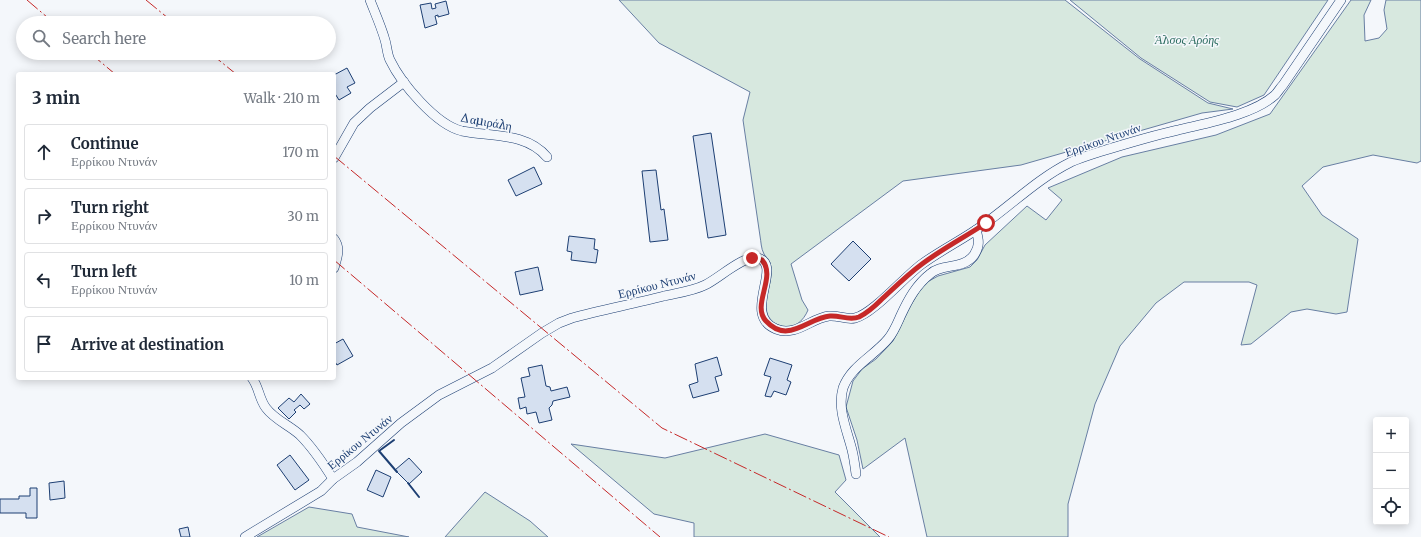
<!DOCTYPE html>
<meta charset="utf-8">
<style>
:root{--surface:#fff;--page:#f2f2f3;--text:#1f2937;--muted:#747a83;--line:#e0e1e3}
body{margin:0;font-family:Merriweather,serif;background:var(--page);color:var(--text)}
.controls{position:absolute;right:12px;bottom:12px;display:grid;overflow:hidden;border-radius:4px;box-shadow:0 2px 10px #0003}
.controls button{width:36px;height:36px;display:grid;place-items:center;padding:0;border:0;border-bottom:1px solid var(--line);background:var(--surface);color:var(--text);font:20px sans-serif}
.stop{position:absolute;width:12px;height:12px;margin:-9px;border:3px solid #c62828;border-radius:50%;background:#fff}
.stop.end{background:#c62828;border-color:#fff;box-shadow:0 1px 4px #0008}
.list{margin:0;padding:0;list-style:none}
h2{display:flex;justify-content:space-between;align-items:center;height:52px;margin:0;padding:0 16px;font-size:17px}
h2 small{font-size:13px;font-weight:400;color:var(--muted)}
.list li{display:grid;grid-template-columns:26px 1fr auto;gap:12px;align-items:center;box-sizing:border-box;height:56px;margin:0 8px 8px;padding:0 8px;border:1px solid var(--line);border-radius:4px}
.list b{display:block;font-size:15px;white-space:nowrap}
.list p{margin:0;font-size:13px;white-space:nowrap;color:var(--muted)}
.list em{font-size:13px;font-style:normal;color:var(--muted)}
.icon{flex:none;width:22px;height:22px;fill:none;stroke:currentColor;stroke-width:2;stroke-linecap:round;stroke-linejoin:round}
.map{position:relative;flex:none;width:1421px;height:537px;overflow:hidden}
.search{position:absolute;background:var(--surface);box-shadow:0 2px 10px #0003;left:16px;top:16px;width:320px;height:44px;display:flex;align-items:center;gap:10px;box-sizing:border-box;padding:0 14px;border-radius:22px;color:var(--muted);font-size:15px}
.panel{position:absolute;background:var(--surface);box-shadow:0 2px 10px #0003;left:16px;top:72px;width:320px;height:308px;border-radius:4px}
.map>svg:first-child{display:block}
.green{fill:#d7e8df;stroke:#687fa3}
.building{fill:#d5e0f0;stroke:#1d3f73}
.lines{fill:none;stroke-linecap:round;stroke-linejoin:round}
.street-casing{stroke:#1d3f73;stroke-width:10}
.street{stroke:#f4f7fb;stroke-width:9}
.wall{stroke:#1d3f73;stroke-width:2}
.power{stroke:#c62828;stroke-width:1;stroke-dasharray:14 3 2 3;stroke-linecap:butt}
.route{stroke:#c62828;stroke-width:5}
.labels{text-anchor:middle;stroke-width:3;stroke-linejoin:round;paint-order:stroke}
.park-label{font-size:12px;font-style:italic;fill:#2c6c60;stroke:#f4f7fb}
.street-label{font-size:12px;fill:#1d3f73;stroke:#f4f7fb}
</style>
<div class="map">
<svg width="1421" height="537" viewBox="0 0 1421 537">
<rect width="100%" height="100%" fill="#f4f7fb"/>
<g class="green">
<path d="M 619,0 L 1065,0 L 1140,59 L 1208,103 L 1233,109 L 1202,113 L 1021,165 L 903,181 L 791,264 L 802,300 L 808,310 C 806,315 802,321 797,324 C 786,331 771,325 767,313 C 763,299 773,281 771,267 C 770,260 767,259 764,254 C 761,249 761,241 760,236 L 743,120 L 750,92 L 659,43 Z"/>
<polygon points="1070,0 1328,0 1264,95 1237,107 1210,102 1141,58"/>
<polygon points="1351,0 1371,0 1364,15 1365,41 1379,38 1387,29 1384,10 1386,0 1421,0 1421,161 1417,163 1373,155 1323,167 1302,186 1322,215 1358,239 1347,312 1336,314 1307,309 1291,312 1251,344 1241,345 1257,285 1249,282 1184,282 1156,303 1120,346 1095,404 1068,504 1068,537 927,537 905,438 863,469 857,440 846,407 853,381 862,369 876,359 893,341 911,305 920,290 929,281 938,276 970,267 977,260 985,245 1027,206 1046,220 1062,200 1048,188 1122,157 1216,135 1270,114"/>
<polygon points="765,434 839,455 846,480 835,492 880,537 694,537 694,523 654,514 571,444 665,458"/>
<polygon points="485,492 530,521 548,537 445,537"/>
<polygon points="309,507 352,514 357,527 409,537 257,537"/>
</g>
<g class="building">
<polygon points="446,1 449,14 438,17 438,15 435,16 437,24 425,28 420,5 431,3 432,9 436,8 435,4"/>
<polygon points="347,68 355,83 347,87 351,93 339,100 334,92 334,75"/>
<polygon points="711,133 726,235 708,238 693,136"/>
<polygon points="534,167 542,184 516,196 508,180"/>
<polygon points="656,170 661,210 664,209 668,240 650,242 642,171"/>
<polygon points="569,236 595,239 594,249 598,250 596,263 571,260 572,252 567,251"/>
<polygon points="853,241 871,259 849,281 831,264"/>
<polygon points="538,267 543,290 520,295 515,272"/>
<polygon points="343,339 353,356 337,365 334,360 334,344"/>
<polygon points="717,357 722,375 715,377 719,391 693,398 689,385 698,382 695,364"/>
<polygon points="770,358 792,365 787,380 791,382 786,395 774,391 771,397 765,396 771,377 764,375"/>
<polygon points="542,365 546,386 550,387 551,391 567,387 570,397 553,401 552,405 549,408 552,420 539,423 536,412 527,414 526,407 520,409 518,398 525,397 521,378 530,376 528,368"/>
<polygon points="301,394 310,404 304,409 300,405 294,410 296,412 289,419 278,408 289,398 294,402"/>
<polygon points="290,455 309,480 295,490 277,465"/>
<polygon points="409,458 422,472 409,484 395,470"/>
<polygon points="376,470 391,477 383,497 367,490"/>
<polygon points="64,481 65,498 50,500 49,483"/>
<polygon points="30,488 37,488 37,518 26,518 26,513 0,513 0,499 19,499 19,496 30,496"/>
<polygon points="188,527 190,537 181,537 179,529"/>
</g>
<g class="lines">
<g class="street-casing">
<g id="street">
<path d="M 370,0 C 375,13 381,26 385,40 C 387,46 387,54 390,60 C 401,83 436,125 462,131 C 491,137 526,132 547,157"/>
<polyline points="334,158 354,123 370,108 404,82"/>
<path d="M 334,239 C 341,248 337,258 334,268"/>
<path d="M 252,378 C 259,387 259,399 266,408 C 275,420 289,425 300,435 C 313,448 323,463 333,479"/>
<path d="M 856,474 C 855,466 854,458 852,450 C 847,430 837,409 843,388 C 851,366 874,356 888,339 C 894,332 897,324 901,315 C 908,300 916,285 930,274 C 942,263 963,270 974,255 C 980,246 979,240 976,230"/>
<path d="M 245,537 L 321,491 L 333,479 L 357,462 L 401,423 L 439,395 L 492,368 L 542,333 L 559,323 L 572,318 C 602,310 633,304 664,296 C 677,293 693,291 705,285 C 718,279 745,254 758,258 C 784,265 741,315 776,329 C 796,337 811,318 829,316 C 838,315 846,320 855,318 C 873,314 905,276 922,264 C 941,250 964,239 983,225 C 1014,203 1037,179 1071,162 C 1080,158 1090,155 1099,152 C 1125,144 1151,136 1178,130 C 1206,123 1253,115 1275,95 C 1278,92 1280,88 1283,85 L 1341,0"/>
</g>
</g>
<use href="#street" class="street"/>
<g class="wall">
<polyline points="394,440 379,451 397,472"/>
<polyline points="408,483 419,497"/>
</g>
<g class="power">
<polyline points="27,0 54,23"/>
<polyline points="146,0 174,23"/>
<polyline points="90,53 115,74"/>
<polyline points="210,53 236,74"/>
<polyline points="334,156 662,428 889,537"/>
<polyline points="334,260 660,537"/>
</g>
</g>
<g class="lines">
<path class="route" d="M 752,258 L 762,260 C 777,277 751,305 766,321 C 788,345 807,318 830,316 C 840,315 849,321 859,317 C 867,313 875,306 881,300 C 894,288 907,275 922,264 C 942,249 965,237 986,223"/>
</g>
<g class="labels">
<g class="park-label">
<text x="1187" y="44">Άλσος Αρόης</text>
</g>
<g class="street-label">
<text transform="translate(486 122) rotate(10)" y="4">Δαμιράλη</text>
<text transform="translate(1103 140) rotate(-19)" y="4">Ερρίκου Ντυνάν</text>
<text transform="translate(657 285) rotate(-14)" y="4">Ερρίκου Ντυνάν</text>
<text transform="translate(360 442) rotate(-39)" y="4">Ερρίκου Ντυνάν</text>
</g>
</g>
</svg>
<div class="controls">
<button>+</button>
<button>−</button>
<button><svg class="icon" aria-label="locate" viewBox="0 0 24 24"><circle cx="12" cy="12" r="6"/><path d="M12 2v4M12 18v4M2 12h4M18 12h4"/></svg></button>
</div>
<div class="stop" style="left:986px;top:223px"></div>
<div class="stop end" style="left:752px;top:258px"></div>
<div class="search"><svg class="icon" aria-label="search" viewBox="0 0 24 24"><circle cx="10" cy="10" r="6"/><path d="M15 15l6 6"/></svg>Search here</div>
<section class="panel">
<h2>3 min<small>Walk · 210 m</small></h2>
<ul class="list">
<li><svg class="icon" aria-label="ahead" viewBox="0 0 24 24"><path d="M12 20V5M6 11l6-6 6 6"/></svg><div><b>Continue</b><p>Ερρίκου Ντυνάν</p></div><em>170 m</em></li>
<li><svg class="icon" aria-label="right" viewBox="0 0 24 24"><path d="M7 20v-9h11M14 6l5 5-5 5"/></svg><div><b>Turn right</b><p>Ερρίκου Ντυνάν</p></div><em>30 m</em></li>
<li><svg class="icon" aria-label="left" viewBox="0 0 24 24"><path d="M17 20v-9H6M10 6l-5 5 5 5"/></svg><div><b>Turn left</b><p>Ερρίκου Ντυνάν</p></div><em>10 m</em></li>
<li><svg class="icon" aria-label="arrive" viewBox="0 0 24 24"><path d="M6 21V4h12l-3 4 3 4H6"/></svg><div><b>Arrive at destination</b></div></li>
</ul>
</section>
</div>
